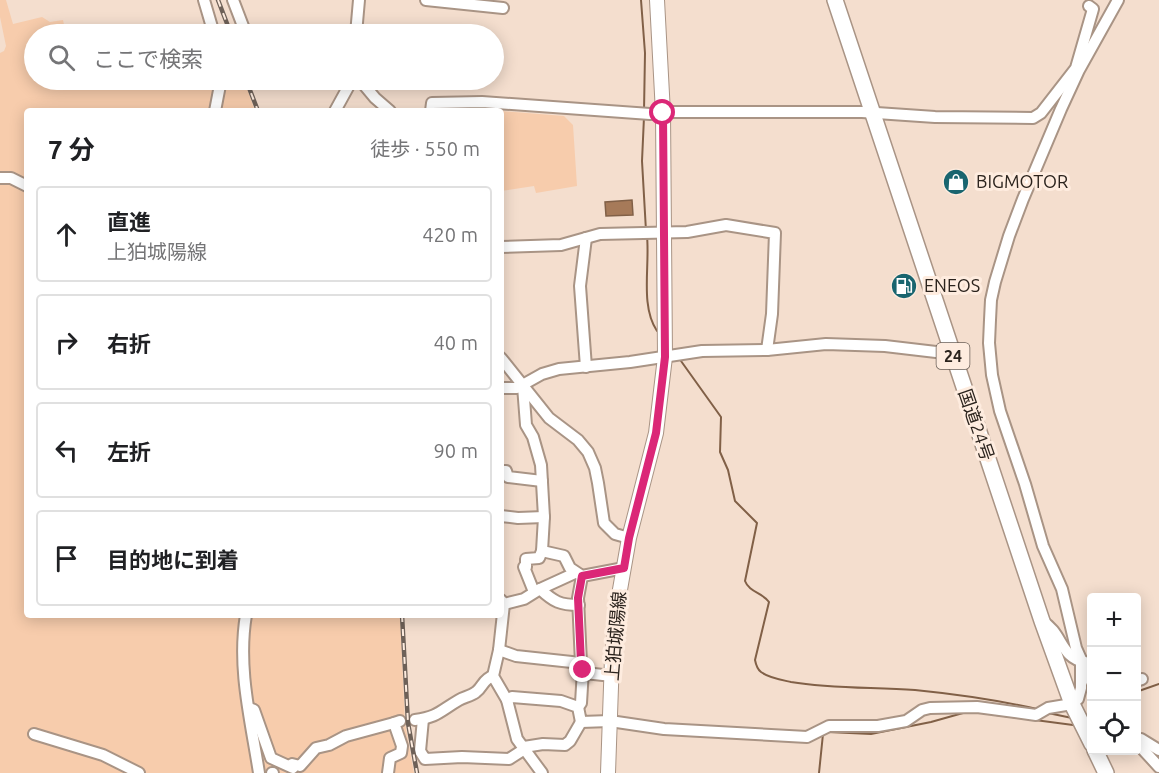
<!DOCTYPE html>
<html lang="ja">
<meta charset="utf-8">
<style>
:root{--surface:#fff;--page:#f2f2f2;--text:#202124;--muted:#757577;--line:#e0e0e0}
body{margin:0;font-family:Ubuntu,"Noto Sans JP",sans-serif;background:var(--page);color:var(--text)}
.controls{position:absolute;right:18px;bottom:18px;display:grid;overflow:hidden;border-radius:6px;box-shadow:0 3px 15px #0003}
.controls button{width:54px;height:54px;display:grid;place-items:center;padding:0;border:0;border-bottom:2px solid var(--line);background:var(--surface);color:var(--text);font:30px sans-serif}
.stop{position:absolute;width:18px;height:18px;margin:-14px;border:4px solid #db2777;border-radius:50%;background:#fff}
.stop.end{background:#db2777;border-color:#fff;box-shadow:0 2px 6px #0008}
.list{margin:0;padding:0;list-style:none}
h2{display:flex;justify-content:space-between;align-items:center;height:78px;margin:0;padding:0 24px;font-size:26px}
h2 small{font-size:20px;font-weight:400;color:var(--muted)}
.list li{display:grid;grid-template-columns:39px 1fr auto;gap:18px;align-items:center;box-sizing:border-box;height:96px;margin:0 12px 12px;padding:0 12px;border:2px solid var(--line);border-radius:6px}
.list b{display:block;font-size:22px;white-space:nowrap}
.list p{margin:0;font-size:20px;white-space:nowrap;color:var(--muted)}
.list em{font-size:20px;font-style:normal;color:var(--muted)}
.icon{flex:none;width:33px;height:33px;fill:none;stroke:currentColor;stroke-width:2;stroke-linecap:round;stroke-linejoin:round}
.map{position:relative;flex:none;width:1159px;height:773px;overflow:hidden}
.search{position:absolute;background:var(--surface);box-shadow:0 3px 15px #0003;left:24px;top:24px;width:480px;height:66px;display:flex;align-items:center;gap:15px;box-sizing:border-box;padding:0 21px;border-radius:33px;color:var(--muted);font-size:22px}
.panel{position:absolute;background:var(--surface);box-shadow:0 3px 15px #0003;left:24px;top:108px;width:480px;height:510px;border-radius:6px}
.map>svg:first-child{display:block}
.green{fill:#f7ccac}
.water{fill:#a67a59;stroke:#816047;stroke-width:1.5}
.lines{fill:none;stroke-linecap:round;stroke-linejoin:round}
.stream{stroke:#816047;stroke-width:2}
.minor-casing{stroke:#a99485;stroke-width:14}
.major-casing{stroke:#a99485;stroke-width:16}
.highway-casing{stroke:#a99485;stroke-width:18}
.minor{stroke:#fff;stroke-width:10}
.major{stroke:#fff;stroke-width:14}
.highway{stroke:#fff;stroke-width:15}
.rail-casing{stroke:#6e6158;stroke-width:4.5}
.rail{stroke:#feecdf;stroke-width:2;stroke-dasharray:7;stroke-linecap:butt}
.route{stroke:#db2777;stroke-width:8}
.labels{text-anchor:middle;stroke-width:6;stroke-linejoin:round;paint-order:stroke}
.shield{fill:#feecdf;stroke:#6a5f57;stroke-width:1.5}
.shield-label{font-size:16px;font-weight:bold;fill:#2b231d}
.poi-label{font-size:18px;fill:#2b231d;stroke:#feecdf;text-anchor:start}
.street-label{font-size:18px;fill:#2b231d;stroke:#feecdf}
</style>
<div class="map">
<svg width="1159" height="773" viewBox="0 0 1159 773">
<rect width="100%" height="100%" fill="#f4dece"/>
<g class="green">
<path d="M 0,0 L 6,0 L 13,24 L 42,17 L 50,22 L 63,20 L 66,34 L 34,34 L 34,80 L 158,80 L 185,84 L 203,80 L 216,80 L 216,90 L 210,111 L 27,111 L 27,615 L 241,615 C 232,668 245,721 254,773 L 0,773 L 0,53 L 4,51 L 6,46 L 0,17 Z"/>
<polygon points="226,80 244,80 255,111 220,111"/>
<polygon points="501,111 564,116 573,125 577,186 536,193 534,186 501,191"/>
<path d="M 250,615 L 400,615 L 405,723 L 414,773 L 264,773 C 255,720 244,669 250,615 Z"/>
</g>
<polygon class="water" points="632,200 633,215 606,216 605,202"/>
<g class="lines">
<g class="stream">
<polyline points="641,0 645,53 644,111"/>
<polyline points="644,117 642,161 646,231"/>
<path d="M 647,236 C 650,266 640,306 657,331"/>
<path d="M 681,361 L 721,417 L 720,452 L 728,470 L 735,501 L 757,523 L 745,581 C 749,592 763,593 769,602 L 755,660 C 756,665 757,669 761,672 C 769,678 782,680 791,682 C 832,689 873,687 915,690 C 955,694 997,700 1037,709"/>
<polyline points="1136,692 1159,684"/>
<polyline points="1048,713 1072,718"/>
<polyline points="996,715 1073,725 1076,724"/>
<polyline points="828,732 871,734 931,722 963,713 978,712"/>
<polyline points="819,773 823,734"/>
</g>
<g class="minor-casing">
<g id="minor">
<polyline points="204,0 214,34"/>
<polyline points="233,0 246,34"/>
<polyline points="426,0 503,8"/>
<polyline points="356,34 359,0"/>
<polyline points="360,80 375,98 390,111"/>
<polyline points="215,111 221,80"/>
<polyline points="335,111 352,80"/>
<polyline points="431,111 432,103 482,102 650,114 673,112 862,112 935,117 1033,118 1041,113 1076,68 1093,9 1089,6"/>
<polyline points="0,178 11,178 27,186"/>
<polyline points="586,238 580,286 586,367"/>
<polyline points="501,247 561,245 600,234 687,232 726,225 775,233 772,314 767,350"/>
<polyline points="501,358 549,418 578,440 588,452 595,468 598,483 604,523 615,534 629,538"/>
<polyline points="523,386 526,425 533,437 541,465 544,517 542,551 564,556 570,568 582,576 624,568"/>
<polyline points="501,388 517,388 542,374 559,369 630,362 702,351 767,350 826,344 885,346 953,354"/>
<polyline points="501,471 506,471 508,477 542,481"/>
<polyline points="501,516 518,518 544,517"/>
<path d="M 540,589 C 554,602 560,605 579,605"/>
<polyline points="534,592 524,567 526,567 526,559 539,558 542,551"/>
<polyline points="501,600 504,604 499,650 493,676 507,700 517,739 542,773"/>
<polyline points="504,604 524,599 540,589 575,573"/>
<path d="M 246,615 C 237,668 251,721 259,773"/>
<path d="M 1042,621 C 1063,633 1060,658 1085,662"/>
<polyline points="499,650 516,656 581,663 585,673 612,676"/>
<polyline points="581,663 578,598 582,576"/>
<polyline points="1136,681 1142,679"/>
<polyline points="1092,684 1076,648 1062,589 1043,546 1025,484 1000,411 992,375 989,343 990,320 991,300 995,282 1009,236 1023,199 1061,109 1079,70 1118,0"/>
<polyline points="507,700 512,697 561,701 578,707 581,722 610,721 664,729 807,737 829,726 878,726 906,721 922,710 930,708 977,707 1036,715 1048,708 1072,704 1078,699 1081,688 1081,665"/>
<polyline points="578,707 581,703 583,670"/>
<polyline points="249,708 254,710 271,758 293,768 292,764 300,766 316,748 329,745 346,736 394,723"/>
<polyline points="423,719 420,751 425,759 462,757 509,759 523,750 524,747 543,744 565,745 570,741 581,722"/>
<path d="M 415,720 C 438,717 440,711 459,700 C 464,697 471,696 476,692 C 483,687 483,679 493,676"/>
<polyline points="34,734 103,755 139,773"/>
<polyline points="1136,739 1141,739 1159,750"/>
<polyline points="1136,742 1159,767"/>
<polyline points="272,773 273,773"/>
<polyline points="388,773 390,758 401,753 402,746 394,723 400,721"/>
</g>
</g>
<g class="major-casing">
<polyline id="major" points="608,773 612,658 618,601 629,538 656,433 665,357 663,113 657,0"/>
</g>
<g class="highway-casing">
<g id="highway">
<polyline points="835,0 1042,621 1072,704 1092,744"/>
<polyline points="1095,750 1106,773"/>
</g>
</g>
<use href="#minor" class="minor"/>
<use href="#major" class="major"/>
<use href="#highway" class="highway"/>
<g class="rail-casing">
<g id="rail">
<polyline points="218,0 231,34"/>
<polyline points="246,80 258,111"/>
<polyline points="402,615 408,723 417,773"/>
</g>
</g>
<use href="#rail" class="rail"/>
</g>
<g class="lines">
<polyline class="route" points="583,670 581,663 578,598 582,576 624,568 629,538 656,433 665,357 663,113"/>
</g>
<defs>
<g id="shop-disc" transform="scale(1.35)"><circle r="9.5" fill="#19656f" stroke="#feecdf"/><path d="M-5-2.5h2.3a2.7 3.5 0 0 1 5.4 0H5L5.5 6h-11ZM-1.5-2.5h3a1.5 2.3 0 0 0-3 0Z" fill="#fff"/></g>
<g id="fuel-disc" transform="scale(1.35)"><circle r="9.5" fill="#19656f" stroke="#feecdf"/><path d="M-5.5-6h7V0h2V4h1.3V-2.5L3-4.5l.8-.8L6-3V5H2.5V1h-1V6h-7ZM-4.2-4.7v3.2H.2V-4.7Z" fill="#fff"/></g>
</defs>
<g fill-rule="evenodd">
<use href="#shop-disc" x="956" y="182"/>
<use href="#fuel-disc" x="904" y="286"/>
</g>
<g class="labels">
<rect class="shield" x="936.5" y="343" width="33" height="26" rx="4.5"/>
<g class="shield-label">
<text x="953" y="362">24</text>
</g>
<g class="poi-label">
<text x="976" y="188">BIGMOTOR</text>
<text x="924" y="292">ENEOS</text>
</g>
<g class="street-label">
<text transform="translate(976 425) rotate(71)" y="6">国道24号</text>
<text transform="translate(616 636) rotate(-85)" y="6">上狛城陽線</text>
</g>
</g>
</svg>
<div class="controls">
<button>+</button>
<button>−</button>
<button><svg class="icon" aria-label="locate" viewBox="0 0 24 24"><circle cx="12" cy="12" r="6"/><path d="M12 2v4M12 18v4M2 12h4M18 12h4"/></svg></button>
</div>
<div class="stop" style="left:663px;top:113px"></div>
<div class="stop end" style="left:583px;top:670px"></div>
<div class="search"><svg class="icon" aria-label="search" viewBox="0 0 24 24"><circle cx="10" cy="10" r="6"/><path d="M15 15l6 6"/></svg>ここで検索</div>
<section class="panel">
<h2>7 分<small>徒歩 · 550 m</small></h2>
<ul class="list">
<li><svg class="icon" aria-label="ahead" viewBox="0 0 24 24"><path d="M12 20V5M6 11l6-6 6 6"/></svg><div><b>直進</b><p>上狛城陽線</p></div><em>420 m</em></li>
<li><svg class="icon" aria-label="right" viewBox="0 0 24 24"><path d="M7 20v-9h11M14 6l5 5-5 5"/></svg><div><b>右折</b></div><em>40 m</em></li>
<li><svg class="icon" aria-label="left" viewBox="0 0 24 24"><path d="M17 20v-9H6M10 6l-5 5 5 5"/></svg><div><b>左折</b></div><em>90 m</em></li>
<li><svg class="icon" aria-label="arrive" viewBox="0 0 24 24"><path d="M6 21V4h12l-3 4 3 4H6"/></svg><div><b>目的地に到着</b></div></li>
</ul>
</section>
</div>
